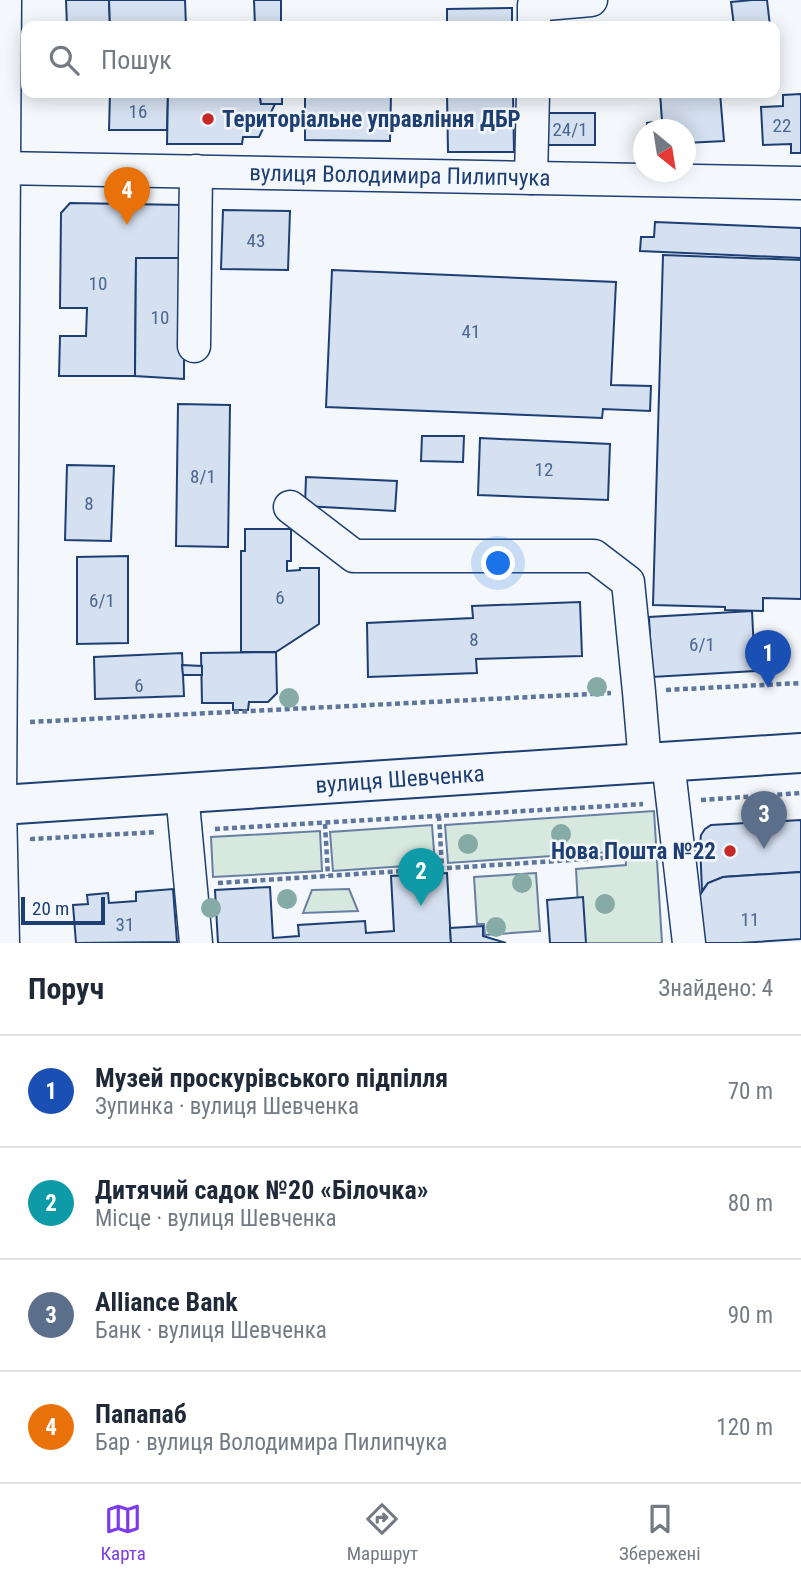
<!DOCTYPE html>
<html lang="uk">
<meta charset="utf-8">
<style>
:root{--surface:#fff;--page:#f2f2f3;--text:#1f2937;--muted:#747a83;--line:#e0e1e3;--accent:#7c3aed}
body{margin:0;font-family:"Roboto Condensed",sans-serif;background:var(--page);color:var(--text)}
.compass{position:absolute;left:633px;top:119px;width:63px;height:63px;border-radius:50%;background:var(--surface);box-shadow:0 4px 18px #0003;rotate:150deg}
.scale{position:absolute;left:21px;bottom:18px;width:84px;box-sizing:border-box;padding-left:7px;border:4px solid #1d3f73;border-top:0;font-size:19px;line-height:24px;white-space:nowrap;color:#1d3f73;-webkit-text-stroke:5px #f4f7fb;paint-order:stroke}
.you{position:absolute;left:499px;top:564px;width:24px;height:24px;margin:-18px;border:5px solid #fff;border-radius:50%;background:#1a73e8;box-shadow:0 0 0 10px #1a73e833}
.badge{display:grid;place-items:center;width:46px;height:46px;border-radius:50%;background:var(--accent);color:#fff;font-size:23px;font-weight:700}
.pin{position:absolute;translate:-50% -58px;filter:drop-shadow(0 2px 4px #0008)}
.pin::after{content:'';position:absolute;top:37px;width:24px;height:21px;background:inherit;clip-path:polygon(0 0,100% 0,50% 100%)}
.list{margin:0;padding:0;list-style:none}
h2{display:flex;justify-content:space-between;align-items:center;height:91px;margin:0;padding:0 28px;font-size:30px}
h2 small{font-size:23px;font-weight:400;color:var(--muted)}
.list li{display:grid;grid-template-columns:46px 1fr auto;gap:21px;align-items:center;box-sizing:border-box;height:112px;padding:0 28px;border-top:2px solid var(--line)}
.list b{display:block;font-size:26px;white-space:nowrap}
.list p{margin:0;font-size:23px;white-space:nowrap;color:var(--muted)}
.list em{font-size:23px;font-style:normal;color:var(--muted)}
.icon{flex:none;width:38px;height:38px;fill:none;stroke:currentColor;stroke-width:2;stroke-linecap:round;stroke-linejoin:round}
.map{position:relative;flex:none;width:801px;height:943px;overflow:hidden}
.search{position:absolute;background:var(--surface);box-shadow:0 4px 18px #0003;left:21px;right:21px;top:21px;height:77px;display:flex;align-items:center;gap:18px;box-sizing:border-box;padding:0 24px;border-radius:14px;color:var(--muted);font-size:26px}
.sheet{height:539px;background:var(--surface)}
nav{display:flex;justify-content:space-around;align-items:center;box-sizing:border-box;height:98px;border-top:2px solid var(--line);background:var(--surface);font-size:19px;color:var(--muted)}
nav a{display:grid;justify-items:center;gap:4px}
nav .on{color:var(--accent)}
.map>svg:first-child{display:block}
.grass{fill:#d7e8df;stroke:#687fa3;stroke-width:2}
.building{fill:#d5e0f0;stroke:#1d3f73;stroke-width:2}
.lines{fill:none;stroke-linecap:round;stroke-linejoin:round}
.minor-casing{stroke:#1d3f73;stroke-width:35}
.major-casing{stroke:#1d3f73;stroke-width:42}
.path{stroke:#5e769c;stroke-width:4.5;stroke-dasharray:5 3.5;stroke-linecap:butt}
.minor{stroke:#f4f7fb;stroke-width:32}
.major{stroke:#f4f7fb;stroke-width:38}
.tree{fill:#86aba6}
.poi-dot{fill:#c62828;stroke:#f4f7fb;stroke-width:2.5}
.labels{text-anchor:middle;stroke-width:5;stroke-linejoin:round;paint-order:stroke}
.number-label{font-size:19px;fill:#4b6792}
.poi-label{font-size:23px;font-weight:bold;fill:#1d3f73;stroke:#f4f7fb;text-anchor:start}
.street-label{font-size:23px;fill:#1d3f73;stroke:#f4f7fb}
</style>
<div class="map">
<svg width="801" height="943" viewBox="0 0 801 943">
<rect width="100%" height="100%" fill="#f4f7fb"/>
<g class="grass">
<polygon points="654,811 662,943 580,943 576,869 626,865 625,851 448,863 445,825"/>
<polygon points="432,825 435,864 333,871 330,832"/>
<polygon points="320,831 322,871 213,877 211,837"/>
<polygon points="536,873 540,931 485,935 484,924 477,924 474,877"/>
<polygon points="349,889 358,911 303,913 312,890"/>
</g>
<g class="building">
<polygon points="66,0 109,0 110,26 67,26"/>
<polygon points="109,0 185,0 186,26 110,26"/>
<polygon points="254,0 281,0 281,26 255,26"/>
<polygon points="752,0 767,0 770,26 734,26 731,2"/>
<polygon points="512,8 512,26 447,26 447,9"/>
<polygon points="110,93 168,93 167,130 109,130"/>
<polygon points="168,93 208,93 260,97 261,104 275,104 259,137 243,137 242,144 167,144"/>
<polygon points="256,93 282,93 282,104 261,104 260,97 256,97"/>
<polygon points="305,93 391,93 390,141 305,140"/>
<polygon points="447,93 513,93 514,152 448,152"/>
<polygon points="660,93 720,93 724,141 686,143 686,130 647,130 647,123 662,121"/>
<polygon points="801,94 801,153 791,153 791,144 763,145 761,107 783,106 783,95"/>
<rect x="545" y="113" width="50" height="32"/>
<polygon points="70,203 184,205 184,258 136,258 135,376 59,376 60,336 86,336 87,308 60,308 61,213"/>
<polygon points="223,210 290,211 288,270 221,269"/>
<polygon points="655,222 801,228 801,258 640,251 641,237 654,237"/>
<polygon points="663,255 801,260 801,599 763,598 763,611 725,610 725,607 653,605"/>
<polygon points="136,258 184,258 184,379 135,376"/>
<polygon points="332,270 616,282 611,385 651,386 650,411 603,409 602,418 326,407"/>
<polygon points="178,404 230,405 228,547 176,546"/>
<polygon points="422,436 464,436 463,462 421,461"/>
<polygon points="480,438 610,444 608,500 478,495"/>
<polygon points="67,465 114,466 111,541 65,540"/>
<polygon points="306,477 397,481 395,511 305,506"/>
<polygon points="245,529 291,529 291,561 287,561 287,571 300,570 300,568 319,568 319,624 276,652 241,652 241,551 245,551"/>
<polygon points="128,556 128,643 77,644 77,557"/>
<polygon points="580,602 582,656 476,659 477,673 368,677 367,623 473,618 472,606"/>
<polygon points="752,611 755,671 652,677 649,617"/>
<polygon points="276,652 277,693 268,702 249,702 248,710 233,710 233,703 202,703 201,653"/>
<polygon points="182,653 184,696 95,699 94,657"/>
<polygon points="182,665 202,666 202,675 183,675"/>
<polygon points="801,820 801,872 723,877 708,883 702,891 700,843 701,835 705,829 711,825"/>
<polygon points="801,872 801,939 740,943 701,943 698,898 708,883 723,877"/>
<polygon points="447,873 451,943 218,943 215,890 270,887 273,938 299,936 298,925 365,921 366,933 394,931 391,876"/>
<polygon points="173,889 177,942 76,943 73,905 88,904 87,895 108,893 109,903 136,901 136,892"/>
<polygon points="583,897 586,943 550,943 547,900"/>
<polygon points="483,926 483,936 506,943 451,943 450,928"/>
</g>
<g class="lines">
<g class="minor-casing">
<g id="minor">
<polyline points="534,26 534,5 591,0"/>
<polyline points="0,168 801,183"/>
<polyline points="531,178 533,93"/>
<polyline points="194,346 196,171"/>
<polyline points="290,507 354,556 594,556 628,582 639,692 645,763"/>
<polyline points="668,761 689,943"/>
<polyline points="182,793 196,943"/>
<polyline points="3,943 0,805 5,0"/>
</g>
</g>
<g class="major-casing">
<polyline id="major" points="0,805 801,753"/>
</g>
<g class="path">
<polyline points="666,690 801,683"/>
<polyline points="30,722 611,693"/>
<polyline points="701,800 801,793"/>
<polyline points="439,816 442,868"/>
<polyline points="325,824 328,876"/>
<polyline points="215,829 643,804"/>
<polyline points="32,841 32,839 157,832"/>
<polyline points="218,883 618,857"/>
</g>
<use href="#minor" class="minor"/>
<use href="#major" class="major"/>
</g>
<g class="tree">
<circle cx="597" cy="687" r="10"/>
<circle cx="289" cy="698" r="10"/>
<circle cx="561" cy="834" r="10"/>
<circle cx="468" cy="844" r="10"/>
<circle cx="522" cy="883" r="10"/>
<circle cx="287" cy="899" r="10"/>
<circle cx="605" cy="904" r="10"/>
<circle cx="211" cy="908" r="10"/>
<circle cx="496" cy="927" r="10"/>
</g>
<g class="poi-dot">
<circle cx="208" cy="119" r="7"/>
<circle cx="730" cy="851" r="7"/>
</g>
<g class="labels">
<g class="number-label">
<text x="138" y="118">16</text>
<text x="782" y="132">22</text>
<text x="570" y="136">24/1</text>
<text x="256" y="247">43</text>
<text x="98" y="290">10</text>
<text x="160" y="324">10</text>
<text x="471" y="338">41</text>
<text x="544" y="476">12</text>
<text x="203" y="483">8/1</text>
<text x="89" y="510">8</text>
<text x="280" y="604">6</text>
<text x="102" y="607">6/1</text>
<text x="474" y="646">8</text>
<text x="702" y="651">6/1</text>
<text x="139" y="692">6</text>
<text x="750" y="926">11</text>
<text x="125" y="931">31</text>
</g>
<g class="poi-label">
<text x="222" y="127">Територіальне управління ДБР</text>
<text x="716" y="859" text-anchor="end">Нова Пошта №22</text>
</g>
<g class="street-label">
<text transform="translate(400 175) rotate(1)" y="8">вулиця Володимира Пилипчука</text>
<text transform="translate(400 779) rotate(-4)" y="8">вулиця Шевченка</text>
</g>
</g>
</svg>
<svg class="compass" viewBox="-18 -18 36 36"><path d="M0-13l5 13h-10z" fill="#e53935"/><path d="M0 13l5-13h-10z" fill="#747a83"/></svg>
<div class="scale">20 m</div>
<div class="you"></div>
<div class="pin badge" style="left:768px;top:688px;background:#1a4fb4">1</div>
<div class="pin badge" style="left:421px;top:906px;background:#0f9aa8">2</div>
<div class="pin badge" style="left:764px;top:849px;background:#5c6f8a">3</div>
<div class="pin badge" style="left:127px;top:225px;background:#e8710a">4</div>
<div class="search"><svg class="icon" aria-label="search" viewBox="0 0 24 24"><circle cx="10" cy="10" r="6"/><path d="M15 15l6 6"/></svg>Пошук</div>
</div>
<section class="sheet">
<h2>Поруч<small>Знайдено: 4</small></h2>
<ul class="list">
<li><span class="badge" style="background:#1a4fb4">1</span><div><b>Музей проскурівського підпілля</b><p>Зупинка · вулиця Шевченка</p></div><em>70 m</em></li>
<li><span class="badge" style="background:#0f9aa8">2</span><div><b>Дитячий садок №20 «Білочка»</b><p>Місце · вулиця Шевченка</p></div><em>80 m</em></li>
<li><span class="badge" style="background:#5c6f8a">3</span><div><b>Alliance Bank</b><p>Банк · вулиця Шевченка</p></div><em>90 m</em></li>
<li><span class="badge" style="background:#e8710a">4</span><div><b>Папапаб</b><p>Бар · вулиця Володимира Пилипчука</p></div><em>120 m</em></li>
</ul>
</section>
<nav>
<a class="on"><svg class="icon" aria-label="map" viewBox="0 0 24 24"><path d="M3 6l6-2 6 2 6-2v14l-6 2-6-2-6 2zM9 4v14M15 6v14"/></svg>Карта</a>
<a><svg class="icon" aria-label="directions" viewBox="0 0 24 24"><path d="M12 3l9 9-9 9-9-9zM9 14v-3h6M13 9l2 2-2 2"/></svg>Маршрут</a>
<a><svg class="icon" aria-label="saved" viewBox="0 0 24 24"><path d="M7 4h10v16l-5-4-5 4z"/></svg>Збережені</a>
</nav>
